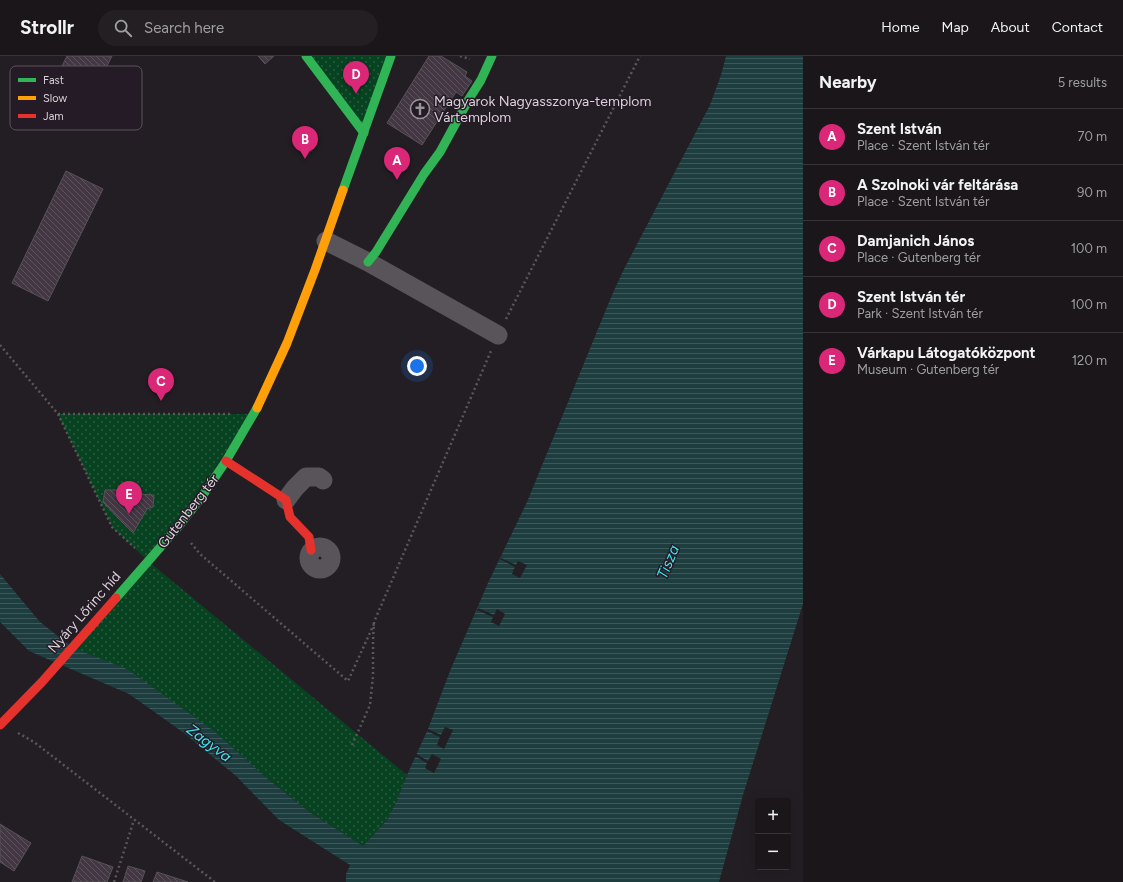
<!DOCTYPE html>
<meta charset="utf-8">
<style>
:root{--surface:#1a161a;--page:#231f23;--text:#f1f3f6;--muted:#9f9fa2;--line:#383539;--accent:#db2777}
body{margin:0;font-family:Figtree,sans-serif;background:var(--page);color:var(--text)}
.controls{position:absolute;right:12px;bottom:12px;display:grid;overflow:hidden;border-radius:4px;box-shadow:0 4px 16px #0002}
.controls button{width:36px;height:36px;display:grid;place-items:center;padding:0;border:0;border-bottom:1px solid var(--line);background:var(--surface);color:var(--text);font:20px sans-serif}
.you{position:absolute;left:417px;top:310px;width:14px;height:14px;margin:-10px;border:3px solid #fff;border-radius:50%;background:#1a73e8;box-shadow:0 0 0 6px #1a73e833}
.badge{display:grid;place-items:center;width:26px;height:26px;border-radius:50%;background:var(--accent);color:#fff;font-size:13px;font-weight:700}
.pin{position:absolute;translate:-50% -33px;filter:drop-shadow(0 1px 2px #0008)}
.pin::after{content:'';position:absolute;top:21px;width:14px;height:12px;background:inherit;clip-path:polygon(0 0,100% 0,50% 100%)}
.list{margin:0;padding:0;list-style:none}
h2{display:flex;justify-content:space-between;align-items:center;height:52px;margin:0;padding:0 16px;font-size:17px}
h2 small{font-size:13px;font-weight:400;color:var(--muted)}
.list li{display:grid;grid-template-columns:26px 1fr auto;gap:12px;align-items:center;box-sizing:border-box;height:56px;padding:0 16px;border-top:1px solid var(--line)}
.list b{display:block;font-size:15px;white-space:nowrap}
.list p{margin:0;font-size:13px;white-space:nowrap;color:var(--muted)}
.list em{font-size:13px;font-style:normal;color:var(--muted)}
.icon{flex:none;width:22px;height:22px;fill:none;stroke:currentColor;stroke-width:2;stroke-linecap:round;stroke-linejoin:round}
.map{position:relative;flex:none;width:803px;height:826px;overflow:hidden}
header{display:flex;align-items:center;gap:24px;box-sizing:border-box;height:56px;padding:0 20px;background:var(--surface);border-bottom:1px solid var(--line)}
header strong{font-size:19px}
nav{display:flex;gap:22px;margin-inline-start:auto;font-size:14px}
.search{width:280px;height:36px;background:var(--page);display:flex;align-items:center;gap:10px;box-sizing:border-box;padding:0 14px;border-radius:22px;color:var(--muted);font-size:15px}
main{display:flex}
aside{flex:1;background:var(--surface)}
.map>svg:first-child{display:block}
.grass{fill:url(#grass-dots)}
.water{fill:url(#water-rules)}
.pier{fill:#231e23}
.building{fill:url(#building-back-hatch);stroke:#575257}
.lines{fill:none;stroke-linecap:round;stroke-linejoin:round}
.path{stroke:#5a575a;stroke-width:2.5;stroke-dasharray:2 3;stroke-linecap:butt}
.street{stroke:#595459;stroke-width:19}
.fast{stroke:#30b455;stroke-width:9}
.slow{stroke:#ff9f0a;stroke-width:9}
.jam{stroke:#e5322d;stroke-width:9}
.labels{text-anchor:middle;stroke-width:3;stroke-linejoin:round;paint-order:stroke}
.poi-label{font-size:14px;fill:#d9d2d9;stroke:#251b26;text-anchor:start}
.street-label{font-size:14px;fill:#d9d2d9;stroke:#251b26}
.water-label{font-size:15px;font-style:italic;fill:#3de8f1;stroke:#251b26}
.key{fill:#251b26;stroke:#5b525c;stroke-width:1}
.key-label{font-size:11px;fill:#d9d2d9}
</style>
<header>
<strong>Strollr</strong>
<div class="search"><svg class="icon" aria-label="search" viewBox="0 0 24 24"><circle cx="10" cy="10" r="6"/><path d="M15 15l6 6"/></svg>Search here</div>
<nav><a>Home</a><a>Map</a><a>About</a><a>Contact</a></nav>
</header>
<main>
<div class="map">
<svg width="803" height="826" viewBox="0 0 803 826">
<defs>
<pattern id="grass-dots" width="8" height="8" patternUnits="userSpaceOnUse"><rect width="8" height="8" fill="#074221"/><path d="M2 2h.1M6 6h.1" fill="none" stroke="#2b5c41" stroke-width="1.8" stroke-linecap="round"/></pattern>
<pattern id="water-rules" width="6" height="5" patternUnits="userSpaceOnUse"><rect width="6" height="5" fill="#1d3d3f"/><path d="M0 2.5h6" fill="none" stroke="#3d585a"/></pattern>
<pattern id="building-back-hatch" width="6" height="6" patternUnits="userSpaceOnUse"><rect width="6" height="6" fill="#433743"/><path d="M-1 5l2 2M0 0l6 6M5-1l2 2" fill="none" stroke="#5e535e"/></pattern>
</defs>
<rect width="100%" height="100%" fill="#231e23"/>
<g class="grass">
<polygon points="306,0 391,0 364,77"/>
<polygon points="58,358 254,358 148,505 407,719 397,744 387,764 363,790 308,755 263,719 73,592 148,505 112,471"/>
</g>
<polygon class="water" points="726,0 803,0 803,548 743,739 719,826 346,826 346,818 350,809 279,764 236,720 184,677 129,638 29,595 0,566 0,518 40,566 73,592 127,613 214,675 263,719 308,755 363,790 387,764 397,744 407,719 428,673 450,615 488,527 527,446 612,239 624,213 710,49 721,19"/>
<g class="pier">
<polygon points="501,502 516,509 518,505 527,509 520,522 512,518 515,511 500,503"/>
<polygon points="478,552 494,559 497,553 505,558 499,570 491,566 493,561 477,554"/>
<polygon points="445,671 453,674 444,693 437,689 440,681 427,675 428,673 441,679"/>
<polygon points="416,698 428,705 432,698 441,703 434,717 425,712 427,707 415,700"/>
</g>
<g class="building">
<polygon points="67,0 112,0 96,32 60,14"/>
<polygon points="258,0 274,0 265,8"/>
<polygon points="429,0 441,0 467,16 465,20 472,25 462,40 456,36 422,89 387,67"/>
<polygon points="66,115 103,133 48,245 12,227"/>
<polygon points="105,434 125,434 125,445 137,438 154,439 153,451 147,453 133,477 118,462 103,446"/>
<polygon points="0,768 31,787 14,815 0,806"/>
<polygon points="82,800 113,811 107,826 72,826"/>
<polygon points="128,810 145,815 141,826 123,826"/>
<polygon points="157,816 188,826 153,826"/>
</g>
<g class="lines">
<g class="path">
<polyline points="460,0 470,3"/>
<polyline points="506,263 640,0"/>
<polyline points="0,289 58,358 112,471 135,492"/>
<polyline points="58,358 232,358"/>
<polyline points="191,487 200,498 348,625 374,568"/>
<polyline points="18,677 34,686 215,826"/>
<polyline points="352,689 370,649 373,620 373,584 374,566 491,295"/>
<polyline points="114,826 134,764"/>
</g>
<g class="street">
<polyline points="326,185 368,206 498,279"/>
<polyline points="286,444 295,432 306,421 319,421 323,424"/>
<circle cx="320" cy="502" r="11"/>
</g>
<g class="fast">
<polyline points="306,0 364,77"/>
<polyline points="343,134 391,0"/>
<polyline points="368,206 376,196 424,118 440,96 469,43 481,24 492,0"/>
<polyline points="116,542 178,471 201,442 226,405 257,352"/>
</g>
<polyline class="slow" points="257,352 287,287 315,214 343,134"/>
<g class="jam">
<polyline points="226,405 286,444 290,461 309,481 311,494"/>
<polyline points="0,669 42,626 116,542"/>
</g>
</g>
<defs>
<g id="church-ring" transform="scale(1)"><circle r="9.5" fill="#251b26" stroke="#999399" stroke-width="1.5"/><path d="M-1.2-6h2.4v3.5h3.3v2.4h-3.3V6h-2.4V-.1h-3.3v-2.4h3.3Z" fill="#999399"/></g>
</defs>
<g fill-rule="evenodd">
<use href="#church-ring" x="420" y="53"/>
</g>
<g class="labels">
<g class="poi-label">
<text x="434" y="50">Magyarok Nagyasszonya-templom<tspan x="434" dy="16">Vártemplom</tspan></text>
</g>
<g class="street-label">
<text transform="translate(188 455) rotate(-52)" y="5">Gutenberg tér</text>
<text transform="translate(84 556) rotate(-49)" y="5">Nyáry Lőrinc híd</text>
</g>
<g class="water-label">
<text transform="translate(668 506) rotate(-68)" y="5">Tisza</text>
<text transform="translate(209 687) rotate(37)" y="5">Zagyva</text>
</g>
</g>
<rect x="10" y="10" width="132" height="64" rx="6" class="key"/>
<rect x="18" y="22" width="18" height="4" fill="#30b455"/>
<rect x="18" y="40" width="18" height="4" fill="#ff9f0a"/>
<rect x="18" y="58" width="18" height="4" fill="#e5322d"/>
<g class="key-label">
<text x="43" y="28">Fast</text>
<text x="43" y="46">Slow</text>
<text x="43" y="64">Jam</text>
</g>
</svg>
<div class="controls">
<button>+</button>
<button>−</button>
</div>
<div class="you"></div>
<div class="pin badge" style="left:397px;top:124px">A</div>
<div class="pin badge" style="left:305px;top:103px">B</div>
<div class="pin badge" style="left:161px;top:345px">C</div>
<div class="pin badge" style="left:356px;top:38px">D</div>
<div class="pin badge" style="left:129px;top:458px">E</div>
</div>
<aside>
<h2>Nearby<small>5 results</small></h2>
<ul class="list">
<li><span class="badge">A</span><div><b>Szent István</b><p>Place · Szent István tér</p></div><em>70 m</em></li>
<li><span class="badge">B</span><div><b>A Szolnoki vár feltárása</b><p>Place · Szent István tér</p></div><em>90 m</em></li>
<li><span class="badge">C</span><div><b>Damjanich János</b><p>Place · Gutenberg tér</p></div><em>100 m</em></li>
<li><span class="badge">D</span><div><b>Szent István tér</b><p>Park · Szent István tér</p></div><em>100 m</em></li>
<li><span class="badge">E</span><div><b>Várkapu Látogatóközpont</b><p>Museum · Gutenberg tér</p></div><em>120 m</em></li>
</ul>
</aside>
</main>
